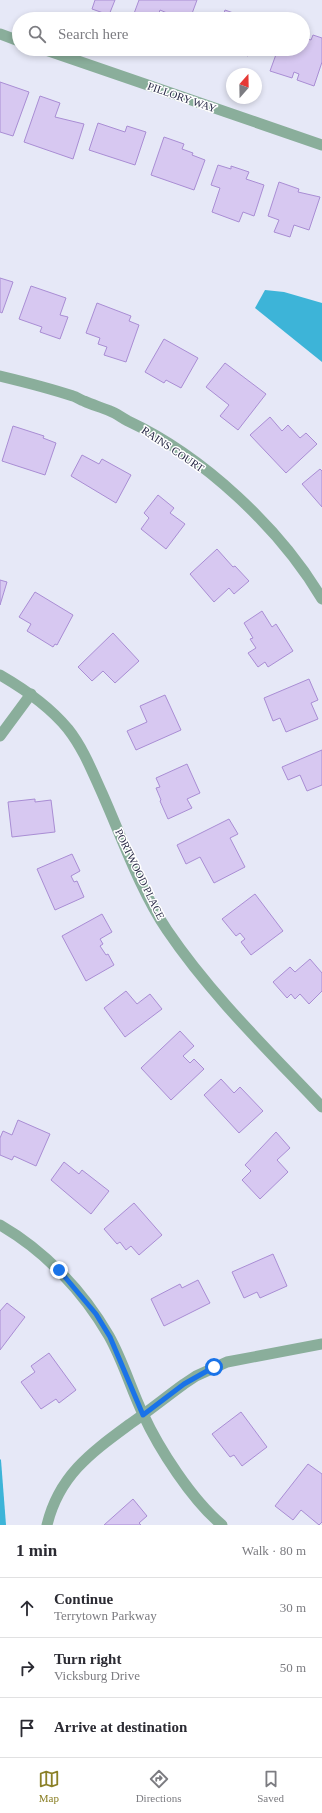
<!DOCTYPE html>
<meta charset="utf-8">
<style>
:root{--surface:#fff;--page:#f7f7f7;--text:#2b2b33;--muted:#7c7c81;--line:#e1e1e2;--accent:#8b8027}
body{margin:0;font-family:"Times New Roman",serif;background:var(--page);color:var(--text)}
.compass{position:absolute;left:226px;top:68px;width:36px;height:36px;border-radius:50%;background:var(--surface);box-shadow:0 2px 6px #0003;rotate:20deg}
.stop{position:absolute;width:12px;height:12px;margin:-9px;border:3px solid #1a73e8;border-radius:50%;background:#fff}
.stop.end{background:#1a73e8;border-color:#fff;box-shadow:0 1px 4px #0008}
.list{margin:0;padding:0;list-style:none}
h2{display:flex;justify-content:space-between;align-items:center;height:52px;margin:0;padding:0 16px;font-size:17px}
h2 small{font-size:13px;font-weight:400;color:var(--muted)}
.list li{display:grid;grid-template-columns:26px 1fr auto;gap:12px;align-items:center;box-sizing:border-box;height:60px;padding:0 16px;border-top:1px solid var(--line)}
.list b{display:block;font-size:15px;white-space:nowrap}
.list p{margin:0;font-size:13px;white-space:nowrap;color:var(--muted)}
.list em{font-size:13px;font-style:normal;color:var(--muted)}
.icon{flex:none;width:22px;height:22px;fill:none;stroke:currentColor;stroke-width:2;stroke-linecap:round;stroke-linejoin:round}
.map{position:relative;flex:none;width:322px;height:1525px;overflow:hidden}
.search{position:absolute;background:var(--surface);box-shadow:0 2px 6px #0003;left:12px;right:12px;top:12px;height:44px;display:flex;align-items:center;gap:10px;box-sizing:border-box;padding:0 14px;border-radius:22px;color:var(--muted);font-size:15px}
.sheet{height:232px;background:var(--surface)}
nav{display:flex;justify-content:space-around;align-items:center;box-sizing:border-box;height:56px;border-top:1px solid var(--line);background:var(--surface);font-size:11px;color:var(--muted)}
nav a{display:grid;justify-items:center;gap:2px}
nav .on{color:var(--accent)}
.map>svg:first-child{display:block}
.water{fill:#3db4d8}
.building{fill:#d7c8f1;stroke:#a98dd4}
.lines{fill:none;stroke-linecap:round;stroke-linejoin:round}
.minor{stroke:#8aae9b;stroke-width:11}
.route{stroke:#1a73e8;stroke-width:5}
.labels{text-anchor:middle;stroke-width:3;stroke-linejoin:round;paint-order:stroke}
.street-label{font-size:11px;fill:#292a47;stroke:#fff}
</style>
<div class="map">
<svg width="322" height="1525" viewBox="0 0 322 1525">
<rect width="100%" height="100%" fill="#e6e8f7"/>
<g class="water">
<polygon points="265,290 284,292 322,303 322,362 255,308"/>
<polygon points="0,1459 1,1460 6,1525 0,1525"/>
</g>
<g class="building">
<polygon points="95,0 115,0 109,15 92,9"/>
<polygon points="139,0 197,0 190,19 171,19 166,16 167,13 160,10 157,19 132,19"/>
<polygon points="225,10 250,19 222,19"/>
<polygon points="313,35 322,38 322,62 314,86 297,80 299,74 294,72 292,78 270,71 278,49 303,49 303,37 311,40"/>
<polygon points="211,49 250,49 248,56 236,51 236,53 225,50 224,53"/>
<polygon points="0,82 29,92 13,136 0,132"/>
<polygon points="40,96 60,103 55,117 84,124 73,159 24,142"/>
<polygon points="98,123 125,132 127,126 146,132 135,165 89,150"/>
<polygon points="164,137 184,144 182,149 193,153 192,155 205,160 194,190 151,175"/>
<polygon points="218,165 231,169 231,166 249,172 246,179 264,185 254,216 243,212 239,222 212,212 220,188 211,185"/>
<polygon points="279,182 299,189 298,192 320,197 309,230 294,225 290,237 274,232 279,220 268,216"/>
<polygon points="0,278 13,282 2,313 0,312"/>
<polygon points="31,286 66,298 60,315 68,317 60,339 40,332 42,327 19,319"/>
<polygon points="97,303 131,316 129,321 139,325 126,362 104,355 107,347 98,344 100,338 86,333"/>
<polygon points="164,339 198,358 181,388 166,380 164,383 145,372"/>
<polygon points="225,363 266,394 238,430 220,416 229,405 206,387"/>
<polygon points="270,417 282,431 288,425 300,438 306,433 317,444 286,473 250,435"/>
<polygon points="13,426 44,436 43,438 56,443 45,475 2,461"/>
<polygon points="82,455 99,464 102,459 131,475 116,503 71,476"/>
<polygon points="320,469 322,471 322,507 302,484"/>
<polygon points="158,495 174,508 170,513 185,524 166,549 141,529 149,518 144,513"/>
<polygon points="217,549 233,567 235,566 249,581 234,594 229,588 214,602 190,574"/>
<polygon points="0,580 7,582 0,605"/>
<polygon points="35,592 73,615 57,645 55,644 53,647 27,631 31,624 19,617"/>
<polygon points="262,611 272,627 276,624 293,651 268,667 265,662 258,667 248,653 256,648 250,639 253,638 244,623"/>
<polygon points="113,633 139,661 115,683 103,671 92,681 78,667"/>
<polygon points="309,679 318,700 311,703 318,719 286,732 280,718 273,721 264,698"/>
<polygon points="165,695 181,730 136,750 127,731 147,722 140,706"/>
<polygon points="322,750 322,785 307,791 300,775 288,780 282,767"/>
<polygon points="187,764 200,793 187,799 192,808 168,819 160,801 161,800 156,788 160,787 156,778"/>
<polygon points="35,799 35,802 51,800 55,832 12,837 8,802"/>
<polygon points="229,819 238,834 230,838 245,867 214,883 200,857 186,864 177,845"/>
<polygon points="72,854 80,871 71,876 74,882 77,881 84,897 55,910 37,869"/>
<polygon points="255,894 283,931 251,955 241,942 245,939 240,933 236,936 222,919"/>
<polygon points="102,914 112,932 100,939 103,944 100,946 106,955 108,954 114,965 86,981 62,936"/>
<polygon points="310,959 322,973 322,991 309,1004 300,994 295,999 291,994 287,998 273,982 290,967 295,972"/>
<polygon points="126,991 137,1004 150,994 162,1009 125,1037 104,1008"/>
<polygon points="180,1031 194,1046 183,1056 190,1063 194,1059 204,1069 171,1100 141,1068"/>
<polygon points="221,1079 234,1093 240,1087 263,1111 239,1133 204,1095"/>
<polygon points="18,1120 50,1134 36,1166 14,1156 12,1160 0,1155 0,1138 3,1131 12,1135"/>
<polygon points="276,1132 290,1148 277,1160 288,1172 260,1199 242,1180 251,1171 245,1165"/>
<polygon points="64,1162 79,1174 82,1170 109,1191 91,1214 51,1180"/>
<polygon points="134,1203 162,1235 139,1255 131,1246 126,1250 120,1242 117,1244 104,1229"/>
<polygon points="273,1254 287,1286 260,1298 257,1292 244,1298 232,1272"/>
<polygon points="198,1280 210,1303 164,1326 151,1299 180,1284 182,1288"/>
<polygon points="7,1303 25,1317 0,1350 0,1311"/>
<polygon points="49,1353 76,1390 59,1403 56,1399 41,1409 21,1382 35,1372 31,1366"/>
<polygon points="241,1412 267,1447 242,1466 234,1455 230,1457 212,1434"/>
<polygon points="308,1464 322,1474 322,1522 319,1525 301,1510 293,1520 275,1506"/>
<polygon points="133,1499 147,1516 139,1523 141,1525 104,1525"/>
</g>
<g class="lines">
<g class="minor">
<polyline points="0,34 19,41"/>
<polyline points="43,49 322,145"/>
<path d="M 0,376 C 25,382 49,388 73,396 C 77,397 80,400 84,401 C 92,405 101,407 110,411 C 116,413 122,418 128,421 C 203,456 280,528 322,599"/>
<path d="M 0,675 C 26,690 49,706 68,729 C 83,748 92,771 102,793 C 122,838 140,890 167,930 C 211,995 268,1050 322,1107"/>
<polyline points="0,736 31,694"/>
<path d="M 0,1225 C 45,1251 83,1291 109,1336 C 123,1361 131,1389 143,1414 C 159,1449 192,1500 222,1525"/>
<path d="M 47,1525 C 59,1475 92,1452 130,1424 C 149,1411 166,1397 184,1384 L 196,1376 L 227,1362 L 322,1344"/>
</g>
</g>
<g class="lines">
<polyline class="route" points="59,1270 96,1314 110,1337 143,1415 184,1384 214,1367"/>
</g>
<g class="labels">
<g class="street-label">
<text transform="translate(182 97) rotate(19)" y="4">PILLORY WAY</text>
<text transform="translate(173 449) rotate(34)" y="4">RAINS COURT</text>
<text transform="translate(140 874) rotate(64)" y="4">PORTWOOD PLACE</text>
</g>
</g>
</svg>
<svg class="compass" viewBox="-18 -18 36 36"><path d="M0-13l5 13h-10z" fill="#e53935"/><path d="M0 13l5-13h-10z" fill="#7c7c81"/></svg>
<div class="stop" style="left:214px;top:1367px"></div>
<div class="stop end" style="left:59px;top:1270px"></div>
<div class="search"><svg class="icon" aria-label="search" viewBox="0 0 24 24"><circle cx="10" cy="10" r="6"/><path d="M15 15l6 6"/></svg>Search here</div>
</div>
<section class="sheet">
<h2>1 min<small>Walk · 80 m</small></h2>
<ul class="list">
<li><svg class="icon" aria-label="ahead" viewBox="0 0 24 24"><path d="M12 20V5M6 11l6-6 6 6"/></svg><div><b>Continue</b><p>Terrytown Parkway</p></div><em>30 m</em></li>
<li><svg class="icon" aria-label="right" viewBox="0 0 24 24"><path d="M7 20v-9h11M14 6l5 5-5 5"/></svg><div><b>Turn right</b><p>Vicksburg Drive</p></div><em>50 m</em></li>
<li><svg class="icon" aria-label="arrive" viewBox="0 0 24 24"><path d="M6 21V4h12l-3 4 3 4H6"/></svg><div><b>Arrive at destination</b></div></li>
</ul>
</section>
<nav>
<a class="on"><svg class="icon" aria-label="map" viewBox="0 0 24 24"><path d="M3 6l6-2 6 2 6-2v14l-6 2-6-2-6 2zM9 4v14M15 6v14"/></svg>Map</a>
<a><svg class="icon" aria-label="directions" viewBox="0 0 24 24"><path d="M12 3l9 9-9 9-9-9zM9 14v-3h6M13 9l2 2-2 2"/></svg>Directions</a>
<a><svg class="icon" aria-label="saved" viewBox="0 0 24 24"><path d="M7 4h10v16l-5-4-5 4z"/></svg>Saved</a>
</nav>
